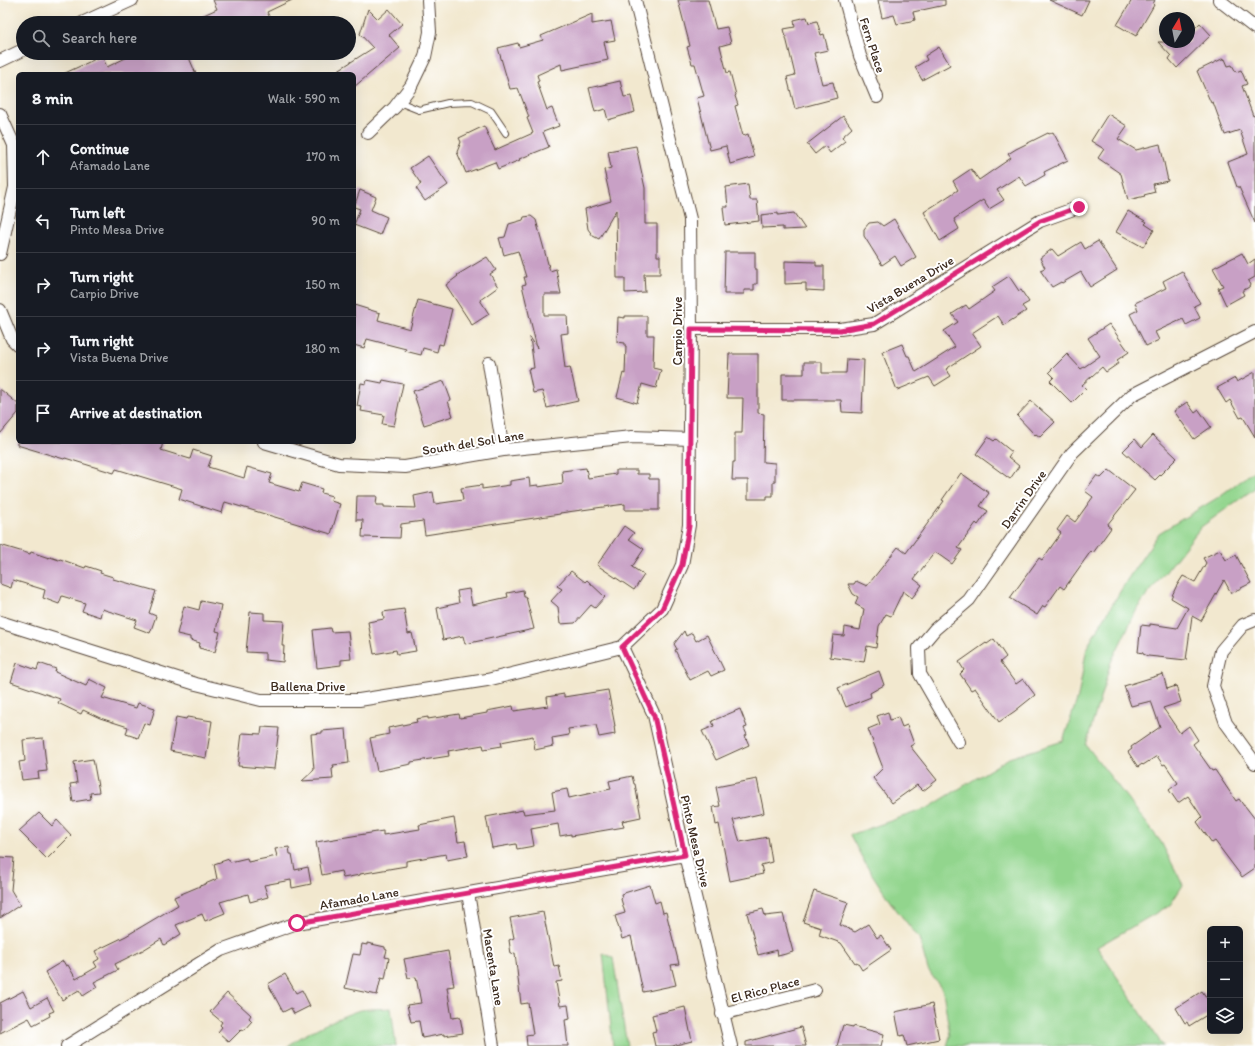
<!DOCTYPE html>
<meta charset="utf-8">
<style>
:root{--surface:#171b24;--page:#20242c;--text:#f1f3f6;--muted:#9ea1a6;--line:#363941}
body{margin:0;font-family:Itim,sans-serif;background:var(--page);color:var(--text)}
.controls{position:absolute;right:12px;bottom:12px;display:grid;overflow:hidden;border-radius:6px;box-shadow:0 4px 16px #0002}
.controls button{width:36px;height:36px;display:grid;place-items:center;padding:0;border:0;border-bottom:1px solid var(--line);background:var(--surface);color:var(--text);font:20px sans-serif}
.compass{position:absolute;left:1159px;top:12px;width:36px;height:36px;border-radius:50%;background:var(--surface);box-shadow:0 4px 16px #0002;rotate:10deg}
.stop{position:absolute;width:12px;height:12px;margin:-9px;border:3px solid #db2777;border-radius:50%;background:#fff}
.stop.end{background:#db2777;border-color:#fff;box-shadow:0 1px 4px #0008}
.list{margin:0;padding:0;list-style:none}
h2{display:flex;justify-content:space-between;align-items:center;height:52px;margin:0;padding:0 16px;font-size:17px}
h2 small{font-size:13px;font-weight:400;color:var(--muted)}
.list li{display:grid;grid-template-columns:26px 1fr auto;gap:12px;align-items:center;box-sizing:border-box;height:64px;padding:0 16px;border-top:1px solid var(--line)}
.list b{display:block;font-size:15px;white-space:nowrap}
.list p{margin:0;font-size:13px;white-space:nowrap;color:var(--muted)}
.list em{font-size:13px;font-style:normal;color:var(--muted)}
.icon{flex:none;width:22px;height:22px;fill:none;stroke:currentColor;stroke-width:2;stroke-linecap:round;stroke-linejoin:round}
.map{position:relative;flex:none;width:1255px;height:1046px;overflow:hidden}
.search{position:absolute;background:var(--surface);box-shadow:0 4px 16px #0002;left:16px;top:16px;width:340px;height:44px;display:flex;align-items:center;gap:10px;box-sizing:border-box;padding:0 14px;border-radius:22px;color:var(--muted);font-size:15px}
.panel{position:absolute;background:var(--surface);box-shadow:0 4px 16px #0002;left:16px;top:72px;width:340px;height:372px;border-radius:6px}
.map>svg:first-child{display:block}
.green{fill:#92d58d;stroke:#668056}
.building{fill:#c8a0c5}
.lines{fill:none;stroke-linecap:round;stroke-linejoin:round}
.service-casing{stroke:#564639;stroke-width:8}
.minor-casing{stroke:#564639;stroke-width:14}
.service{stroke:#fff;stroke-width:6}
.minor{stroke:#fff;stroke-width:12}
.route{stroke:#db2777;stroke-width:5}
.labels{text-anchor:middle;stroke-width:4;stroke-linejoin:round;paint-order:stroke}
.street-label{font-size:13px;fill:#3b2a1e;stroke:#fff}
</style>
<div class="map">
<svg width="1255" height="1046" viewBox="0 0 1255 1046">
<rect width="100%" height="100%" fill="#fff"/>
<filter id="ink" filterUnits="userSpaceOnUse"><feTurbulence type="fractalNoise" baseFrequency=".025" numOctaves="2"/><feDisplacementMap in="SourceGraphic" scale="8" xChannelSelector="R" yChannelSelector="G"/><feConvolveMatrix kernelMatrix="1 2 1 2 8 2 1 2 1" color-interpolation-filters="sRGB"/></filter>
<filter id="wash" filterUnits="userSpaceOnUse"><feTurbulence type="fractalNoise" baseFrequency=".012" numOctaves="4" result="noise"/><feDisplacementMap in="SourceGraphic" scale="16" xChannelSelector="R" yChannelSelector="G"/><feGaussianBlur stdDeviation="0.9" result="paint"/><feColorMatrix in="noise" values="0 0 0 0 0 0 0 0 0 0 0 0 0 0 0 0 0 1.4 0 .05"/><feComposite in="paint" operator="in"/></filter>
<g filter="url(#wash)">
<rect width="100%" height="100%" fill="#f2e8cf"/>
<g class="green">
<polygon points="1255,470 1255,488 1201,527 1138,607 1111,662 1086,745 1161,842 1183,885 1170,905 1097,947 1163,1046 947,1046 950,1036 943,991 928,970 919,938 891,903 866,865 850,835 928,808 1009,758 1063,741 1078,697 1087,647 1127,580 1159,533 1217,498"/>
<polygon points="603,953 613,958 627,1046 613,1046"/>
<path d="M 391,1008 L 396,1046 L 288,1046 C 303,1034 339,1017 357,1011 C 368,1008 381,1009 391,1008 Z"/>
</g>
<g id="blocks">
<g class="building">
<polygon points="213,0 292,0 267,12 270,18 260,23 186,23 217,9"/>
<polygon points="678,0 708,0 716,29 727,27 731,43 720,46 727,73 730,72 736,95 735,96 738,105 735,106 743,136 748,134 754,157 730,164 726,146 710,150 697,98 704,96 695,64 692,64 687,47 690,46"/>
<polygon points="878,0 945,0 945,5 913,12 915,20 897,24 894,15 882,18"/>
<polygon points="1049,0 1089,0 1082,15"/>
<polygon points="1132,0 1155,0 1153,4 1154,5 1136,36 1117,25"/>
<polygon points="368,9 378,19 389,9 402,24 389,35 400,48 354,87 354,74 332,74 373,48 360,34"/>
<polygon points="592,14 592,24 611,21 615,40 604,42 608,60 562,70 561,64 537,75 539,81 537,82 547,110 552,108 559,126 543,132 549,147 519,159 520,160 498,169 495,162 466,173 457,152 461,142 459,138 484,126 495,150 533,133 527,118 529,117 518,88 510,89 498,48 518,43 519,47 543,40 541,36"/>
<polygon points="807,17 809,23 817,21 821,35 824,34 828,50 814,53 822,84 833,82 837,98 795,109 787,77 795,75 784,29 795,27 794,20"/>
<polygon points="1200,23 1211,35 1177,68 1169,59 1171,56 1158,42 1189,42 1189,34"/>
<polygon points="939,47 950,65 922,80 915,67 927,60 925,56"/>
<polygon points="136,53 187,53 196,74 63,74 102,56 107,67"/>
<polygon points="1224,58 1224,60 1225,59 1228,66 1232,65 1236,72 1241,70 1247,84 1242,86 1253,116 1255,115 1255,223 1239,187 1237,187 1228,162 1248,154 1240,130 1225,135 1213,102 1211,103 1197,71"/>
<polygon points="620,81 624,97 631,96 635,112 608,120 605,109 595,112 589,88"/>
<polygon points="1108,114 1127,126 1118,139 1136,150 1160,144 1168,181 1153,184 1155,192 1144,195 1145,196 1128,200 1121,174 1098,158 1104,149 1091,141"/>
<polygon points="843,116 852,128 842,137 845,141 830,153 825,146 815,154 807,144"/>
<polygon points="1053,132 1068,160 1044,172 1045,175 1026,186 1019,176 997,190 1004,200 989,209 983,200 954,219 959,229 940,241 924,212 958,190 953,181 971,169 979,180 1011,158 1008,154 1016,149 1048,133 1049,134"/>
<polygon points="636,146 645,188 645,224 657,224 657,256 660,256 660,274 644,274 645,292 625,293 625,278 617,278 616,210 599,239 593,236 588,229 585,209 611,201 604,170 611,168 608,151"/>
<polygon points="428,156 448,185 425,201 416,188 421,184 410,168"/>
<polygon points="748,184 750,200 757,200 759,221 725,225 723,207 728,207 726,187"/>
<polygon points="360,190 376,197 371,210 387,217 380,235 354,225 360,209 354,207"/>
<polygon points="1128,211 1147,222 1145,224 1154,230 1143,247 1116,232"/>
<polygon points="778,213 778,215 794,213 805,229 783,230 783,227 762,228 761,215"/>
<polygon points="531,216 536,220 550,271 556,269 561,294 544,294 544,315 567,315 568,333 561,334 565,368 570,367 578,401 547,408 542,391 533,393 528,369 534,368 530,337 537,348 522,285 526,284 524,277 526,277 518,251 504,255 499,238 505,237 509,224 523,220 524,217"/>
<polygon points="894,219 916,257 901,266 895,256 882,265 864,236 864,229 869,223 878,222 883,226"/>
<polygon points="1098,241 1117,270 1090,287 1081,272 1062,283 1061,282 1052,287 1040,270 1045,268 1040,258 1052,249 1058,256 1081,242 1085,249"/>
<polygon points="725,252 755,252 755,269 757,269 757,284 754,284 754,290 744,290 744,294 724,294"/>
<polygon points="1242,253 1248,264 1255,259 1255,277 1248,281 1250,285 1249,287 1242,291 1244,295 1226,305 1218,288 1223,286 1213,268"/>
<polygon points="487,257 496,270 490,274 498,287 480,300 489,314 472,325 446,285 458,276 457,275"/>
<polygon points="785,261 816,262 816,266 824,266 824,291 806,290 806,283 785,284"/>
<polygon points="1182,271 1200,303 1194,306 1200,318 1186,325 1183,319 1155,332 1159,340 1146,346 1130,314 1138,310 1135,303 1166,288 1163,281"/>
<polygon points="1009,276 1019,291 1021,290 1029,302 1022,306 1026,311 1004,325 998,316 972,333 981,346 946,369 951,376 935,386 929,377 897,390 882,352 902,344 907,356 909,356 916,372 955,347 944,331 958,322 952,314 966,305 969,309 995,291 992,287"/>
<polygon points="418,300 452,309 443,345 439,344 437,352 423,348 421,355 405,351 406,349 367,339 364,348 354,345 354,305 380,313 378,320 410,329"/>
<polygon points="625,316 647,316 647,335 654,335 653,368 661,370 656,388 642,384 637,403 617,397 623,373 625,374 626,346 625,346 625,343 617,342 618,317 625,318"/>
<polygon points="1109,324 1129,352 1117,360 1119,363 1106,372 1102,367 1082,385 1086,389 1072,403 1050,381 1054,377 1049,372 1067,354 1081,369 1100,356 1088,338"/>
<polygon points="729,354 758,354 758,413 764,414 763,462 775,463 775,481 773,481 773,496 767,496 767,499 748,499 748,480 732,480 733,462 735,462 735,433 742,433 743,398 727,398"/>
<polygon points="847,359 864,360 862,413 842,412 841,400 782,400 782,374 804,374 804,362 822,362 822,373 846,373"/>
<polygon points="1255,372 1255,437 1243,417 1240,418 1230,400 1226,403 1217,388 1235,378 1237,382"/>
<polygon points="367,380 382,383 383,380 403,384 394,426 382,424 384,415 361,411 362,407 357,406 361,383 366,384"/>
<polygon points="444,381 451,400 448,401 453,416 424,425 413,391"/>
<polygon points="0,389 18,404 18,413 0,434"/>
<polygon points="1031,401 1055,422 1040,437 1036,434 1035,435 1017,416"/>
<polygon points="1187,402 1195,413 1199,410 1211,427 1194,439 1174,411"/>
<polygon points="1153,435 1177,458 1155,480 1123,451 1135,439 1142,447"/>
<polygon points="988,437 994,441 996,439 1012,452 1008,457 1019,466 1010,479 976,454"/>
<polygon points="17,442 163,442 161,450 190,459 193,450 212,456 208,467 244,478 247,467 272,474 269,483 299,492 302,483 322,489 321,493 332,496 331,501 340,504 331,534 225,502 222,513 179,499 182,489 116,469 114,473 65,458 64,459 17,445"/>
<polygon points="586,468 588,478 616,474 616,470 637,470 637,474 649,474 649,479 659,479 659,510 625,510 625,504 560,513 560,514 425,535 423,521 401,524 400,538 362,537 363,520 356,520 357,496 377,496 376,505 384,505 384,507 416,508 414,496 433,492 435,504 463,500 461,488 482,485 482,489 510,485 510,481 529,478 530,486 538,485 538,487 563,483 562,471"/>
<polygon points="1109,470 1135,490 1107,525 1111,528 1093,553 1091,551 1064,589 1060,586 1045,607 1043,606 1037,615 1010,598 1039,558 1042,560 1061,533 1057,530 1067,516 1075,522 1093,497 1085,491 1097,475 1101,478"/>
<polygon points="961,473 989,493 980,506 988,511 978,525 976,523 958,548 962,550 952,564 935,552 914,579 922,585 912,598 903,591 891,616 886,614 879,626 876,648 867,646 864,662 830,657 833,635 844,636 845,627 860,630 864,609 855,604 858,597 853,594 848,584 854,584 856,581 867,586 898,547 906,553 944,501 942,500"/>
<polygon points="624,526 634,533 629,539 644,549 632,567 644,575 634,590 597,565"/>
<polygon points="0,545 30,554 31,552 49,558 50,557 59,560 60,559 85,568 86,566 101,571 100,573 113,577 113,579 156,591 149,613 156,616 150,633 134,627 137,620 102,609 100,617 82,611 85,603 62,596 59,604 43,598 45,590 13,580 11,588 0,584"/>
<polygon points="1220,550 1226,560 1236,555 1251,583 1231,593 1224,580 1201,621 1192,616 1186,660 1148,656 1143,654 1143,653 1138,652 1141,625 1150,626 1150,624 1177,628 1188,608 1171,598 1176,587 1183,576 1195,582 1206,563 1203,558"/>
<polygon points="571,571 585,582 587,580 605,597 595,608 591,605 575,623 560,624 558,607 551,601 562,589 557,586"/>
<polygon points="469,589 472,605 508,597 507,593 523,590 524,597 526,597 534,629 465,644 463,636 443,640 437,608 459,603 457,591"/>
<polygon points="201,601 221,605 216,631 220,632 215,652 199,648 200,643 190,640 190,637 177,634 184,606 199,610"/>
<polygon points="404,609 408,634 412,633 416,651 397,654 396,650 374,654 368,622 384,619 383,612"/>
<polygon points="250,612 264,613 264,620 284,621 282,646 284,646 283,662 265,660 265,653 246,652"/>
<polygon points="330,628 331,632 348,631 351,659 341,660 341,665 317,668 313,630"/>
<polygon points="684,631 686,636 692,633 696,641 707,635 724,670 711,676 708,671 690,680 675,650 677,649 674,644"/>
<polygon points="994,639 1006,657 1000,662 1016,684 1023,679 1035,695 1015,711 999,722 975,688 971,690 960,674 964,670 959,662 986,643 987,644"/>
<polygon points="17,663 37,670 39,663 56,669 55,672 86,686 89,679 107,688 102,698 136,708 138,703 155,708 150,725 144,723 138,738 126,734 128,727 100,718 83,710 81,714 58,703 60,699 11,682"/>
<polygon points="879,671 884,685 870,693 871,697 846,707 838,688"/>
<polygon points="1163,674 1167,689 1176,686 1181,702 1163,708 1180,733 1189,726 1198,740 1193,744 1212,771 1215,770 1236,801 1239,799 1244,806 1245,806 1255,819 1255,868 1242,877 1215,841 1212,843 1197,822 1202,817 1188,796 1178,803 1169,790 1178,783 1165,764 1163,765 1157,756 1143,765 1142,764 1138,767 1128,752 1132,749 1131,747 1160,727 1151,701 1131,706 1124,686"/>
<polygon points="608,690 615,726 614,726 615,734 599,737 596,725 568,729 569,735 552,738 553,746 535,750 533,736 501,742 502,746 484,749 483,745 448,751 449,756 411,762 411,764 377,771 370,738 389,734 388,728 417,722 416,719 428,717 428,719 459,714 460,718 487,713 487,711 513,706 514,711 548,706 547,697 564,694 564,697"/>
<polygon points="740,709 747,727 744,728 747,735 745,736 749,745 716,760 702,731 714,726 712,721"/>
<polygon points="888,712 890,720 898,717 902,727 907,725 914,744 910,746 937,780 923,791 917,785 892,803 873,778 883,768 868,729 880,724 877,716"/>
<polygon points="176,717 186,719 187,717 212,721 206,758 170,751"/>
<polygon points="262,727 279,728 274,769 238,766 242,733 261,734"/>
<polygon points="346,729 349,763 333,765 334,768 332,769 333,779 302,781 314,770 311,734 322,733 322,731"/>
<polygon points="43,738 47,771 38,772 39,778 22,780 19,762 25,761 23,740"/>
<polygon points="93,759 99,792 90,793 91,799 73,802 70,784 77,783 74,762"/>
<polygon points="632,776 634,784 635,784 641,817 622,821 624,827 571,836 571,834 560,836 558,824 531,829 534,846 517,849 516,844 492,848 486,817 523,810 524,814 555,810 552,792 567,789 569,798 601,791 611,789 609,781"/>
<polygon points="757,779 764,813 733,820 740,842 768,837 772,862 761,865 763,874 730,881 719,824 716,825 713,807 720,806 716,787"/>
<polygon points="39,813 52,826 57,820 71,835 47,859 19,831"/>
<polygon points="454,818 458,842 465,841 468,856 447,860 446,854 406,861 406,866 360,874 360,875 343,878 341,871 322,875 316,842 383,831 383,835 420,829 419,825"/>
<polygon points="289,847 290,854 292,854 295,870 308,867 311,884 292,888 291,880 264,885 268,897 250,902 248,894 220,902 225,913 205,921 202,914 176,925 181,934 164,945 161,939 143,950 115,964 118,970 94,982 97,987 83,996 79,990 62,1000 45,972 63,961 66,966 68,965 76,979 97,967 94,962 99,959 95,951 126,936 178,905 174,897 217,879 214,864 229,859 230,862 247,858 248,862 277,856 275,849"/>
<polygon points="0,857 14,858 11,890 20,905 0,918"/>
<polygon points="650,885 655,903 660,901 663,913 666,912 679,964 671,965 676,985 643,992 631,936 622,939 615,916 625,913 621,899 622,898 621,894"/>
<polygon points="814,891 848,902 840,925 855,932 868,924 877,938 881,935 891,950 862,970 857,962 855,963 841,943 819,935 821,928 803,922"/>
<polygon points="763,909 765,916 783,914 793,952 778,956 777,950 758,955 747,913"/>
<polygon points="543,912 554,967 559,966 562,981 556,982 560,1006 568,1005 570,1019 565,1020 568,1046 527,1046 526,1035 533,1034 528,1003 521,1004 515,953 511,954 509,940 514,938 510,918"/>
<polygon points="367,943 385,947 385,949 387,950 385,957 389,958 385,979 381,978 377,995 345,988 353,954 360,955 362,944 367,945"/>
<polygon points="448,951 454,986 447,987 452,1018 460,1017 463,1033 444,1036 444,1034 422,1038 419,1021 411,1022 407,1005 421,1003 416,977 408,978 404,959"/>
<polygon points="285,974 296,993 302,990 310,1006 294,1014 291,1008 283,1012 268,984"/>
<polygon points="23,991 31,1007 47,998 54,1011 49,1013 50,1016 33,1025 29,1018 0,1033 0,1003"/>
<polygon points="1202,991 1210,1003 1210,1013 1189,1026 1187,1022 1185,1023 1176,1008"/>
<polygon points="227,993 251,1015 249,1018 252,1021 244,1030 242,1029 229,1042 218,1032 222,1027 220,1025 222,1022 210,1012"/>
<polygon points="932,1004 939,1039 907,1046 904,1035 900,1036 895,1012"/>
<polygon points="685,1007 692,1041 672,1046 655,1046 652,1032 656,1031 652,1015"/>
<polygon points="843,1025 853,1027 853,1026 884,1034 881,1046 837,1046"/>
<polygon points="801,1027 806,1046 746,1046 746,1042"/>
</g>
</g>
</g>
<g filter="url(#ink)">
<use href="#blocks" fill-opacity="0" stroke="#564639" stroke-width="1"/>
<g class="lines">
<g class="service-casing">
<polyline id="service" points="399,102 419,110 448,103 472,102 491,111 506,133"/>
</g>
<g class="minor-casing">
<g id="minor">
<polyline points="845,0 860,56 877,97"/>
<polyline points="1219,0 1255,28"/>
<polyline points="82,23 132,0"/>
<polyline points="0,61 23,50"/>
<polyline points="0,114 14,145 15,187 0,254"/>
<polyline points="368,133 395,107 411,86 425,57 430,32 428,0"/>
<polyline points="0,310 12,339 18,345"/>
<polyline points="691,329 840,329 874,324 1040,221 1079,207"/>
<polyline points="489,363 503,450"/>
<polyline points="264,442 339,464 405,467 503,450 632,437 691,439"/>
<polyline points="1255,620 1243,625 1221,651 1213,686 1226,723 1255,763"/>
<polyline points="0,622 196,684 261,700 359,700 487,680 622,647 662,609 682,565 689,525 691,329 690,219 635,0"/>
<polyline points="622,647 654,715 685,855 731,1046"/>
<polyline points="959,742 920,674 919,648 935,629 969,600 1072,453 1132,395 1255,332"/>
<polyline points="468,893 493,1046"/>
<polyline points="722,1014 815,990"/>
<polyline points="67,1046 221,950 297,923 685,855"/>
</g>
</g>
<use href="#service" class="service"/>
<use href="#minor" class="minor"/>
</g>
</g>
<g class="lines" filter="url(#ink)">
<polyline class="route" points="297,923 685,855 654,716 622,647 662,609 682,565 689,526 691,329 840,330 874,324 1040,221 1079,207"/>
</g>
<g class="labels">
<g class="street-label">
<text transform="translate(873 45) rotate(72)" y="5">Fern Place</text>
<text transform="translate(910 284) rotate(-31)" y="5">Vista Buena Drive</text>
<text transform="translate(677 331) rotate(-90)" y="5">Carpio Drive</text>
<text transform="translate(473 442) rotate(-9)" y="5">South del Sol Lane</text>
<text transform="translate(1023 499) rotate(-55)" y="5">Darrin Drive</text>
<text x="308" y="691">Ballena Drive</text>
<text transform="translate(696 841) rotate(77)" y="5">Pinto Mesa Drive</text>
<text transform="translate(359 898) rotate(-10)" y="5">Afamado Lane</text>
<text transform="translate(494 967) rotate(81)" y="5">Macenta Lane</text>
<text transform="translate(765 989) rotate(-15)" y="5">El Rico Place</text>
</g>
</g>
</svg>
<div class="controls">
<button>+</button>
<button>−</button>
<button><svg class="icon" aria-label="layers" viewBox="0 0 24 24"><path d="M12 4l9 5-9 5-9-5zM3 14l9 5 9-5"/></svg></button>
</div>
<svg class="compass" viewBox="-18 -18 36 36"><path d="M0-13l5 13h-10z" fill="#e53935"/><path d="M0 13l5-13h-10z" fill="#9ea1a6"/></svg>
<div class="stop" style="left:297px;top:923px"></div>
<div class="stop end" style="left:1079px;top:207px"></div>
<div class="search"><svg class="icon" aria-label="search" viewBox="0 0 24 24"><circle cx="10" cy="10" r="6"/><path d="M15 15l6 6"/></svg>Search here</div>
<section class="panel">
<h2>8 min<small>Walk · 590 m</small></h2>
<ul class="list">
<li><svg class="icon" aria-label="ahead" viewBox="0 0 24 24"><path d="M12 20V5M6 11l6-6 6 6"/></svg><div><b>Continue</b><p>Afamado Lane</p></div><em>170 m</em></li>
<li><svg class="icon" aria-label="left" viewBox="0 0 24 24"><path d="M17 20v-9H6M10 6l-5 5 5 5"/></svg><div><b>Turn left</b><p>Pinto Mesa Drive</p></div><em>90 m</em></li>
<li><svg class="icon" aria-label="right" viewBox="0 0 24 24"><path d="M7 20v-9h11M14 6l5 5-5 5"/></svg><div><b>Turn right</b><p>Carpio Drive</p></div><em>150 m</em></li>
<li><svg class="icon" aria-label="right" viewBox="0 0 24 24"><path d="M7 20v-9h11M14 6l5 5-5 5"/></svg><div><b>Turn right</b><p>Vista Buena Drive</p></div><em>180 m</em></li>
<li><svg class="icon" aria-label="arrive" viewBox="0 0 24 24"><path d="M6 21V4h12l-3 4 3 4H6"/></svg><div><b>Arrive at destination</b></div></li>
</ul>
</section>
</div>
